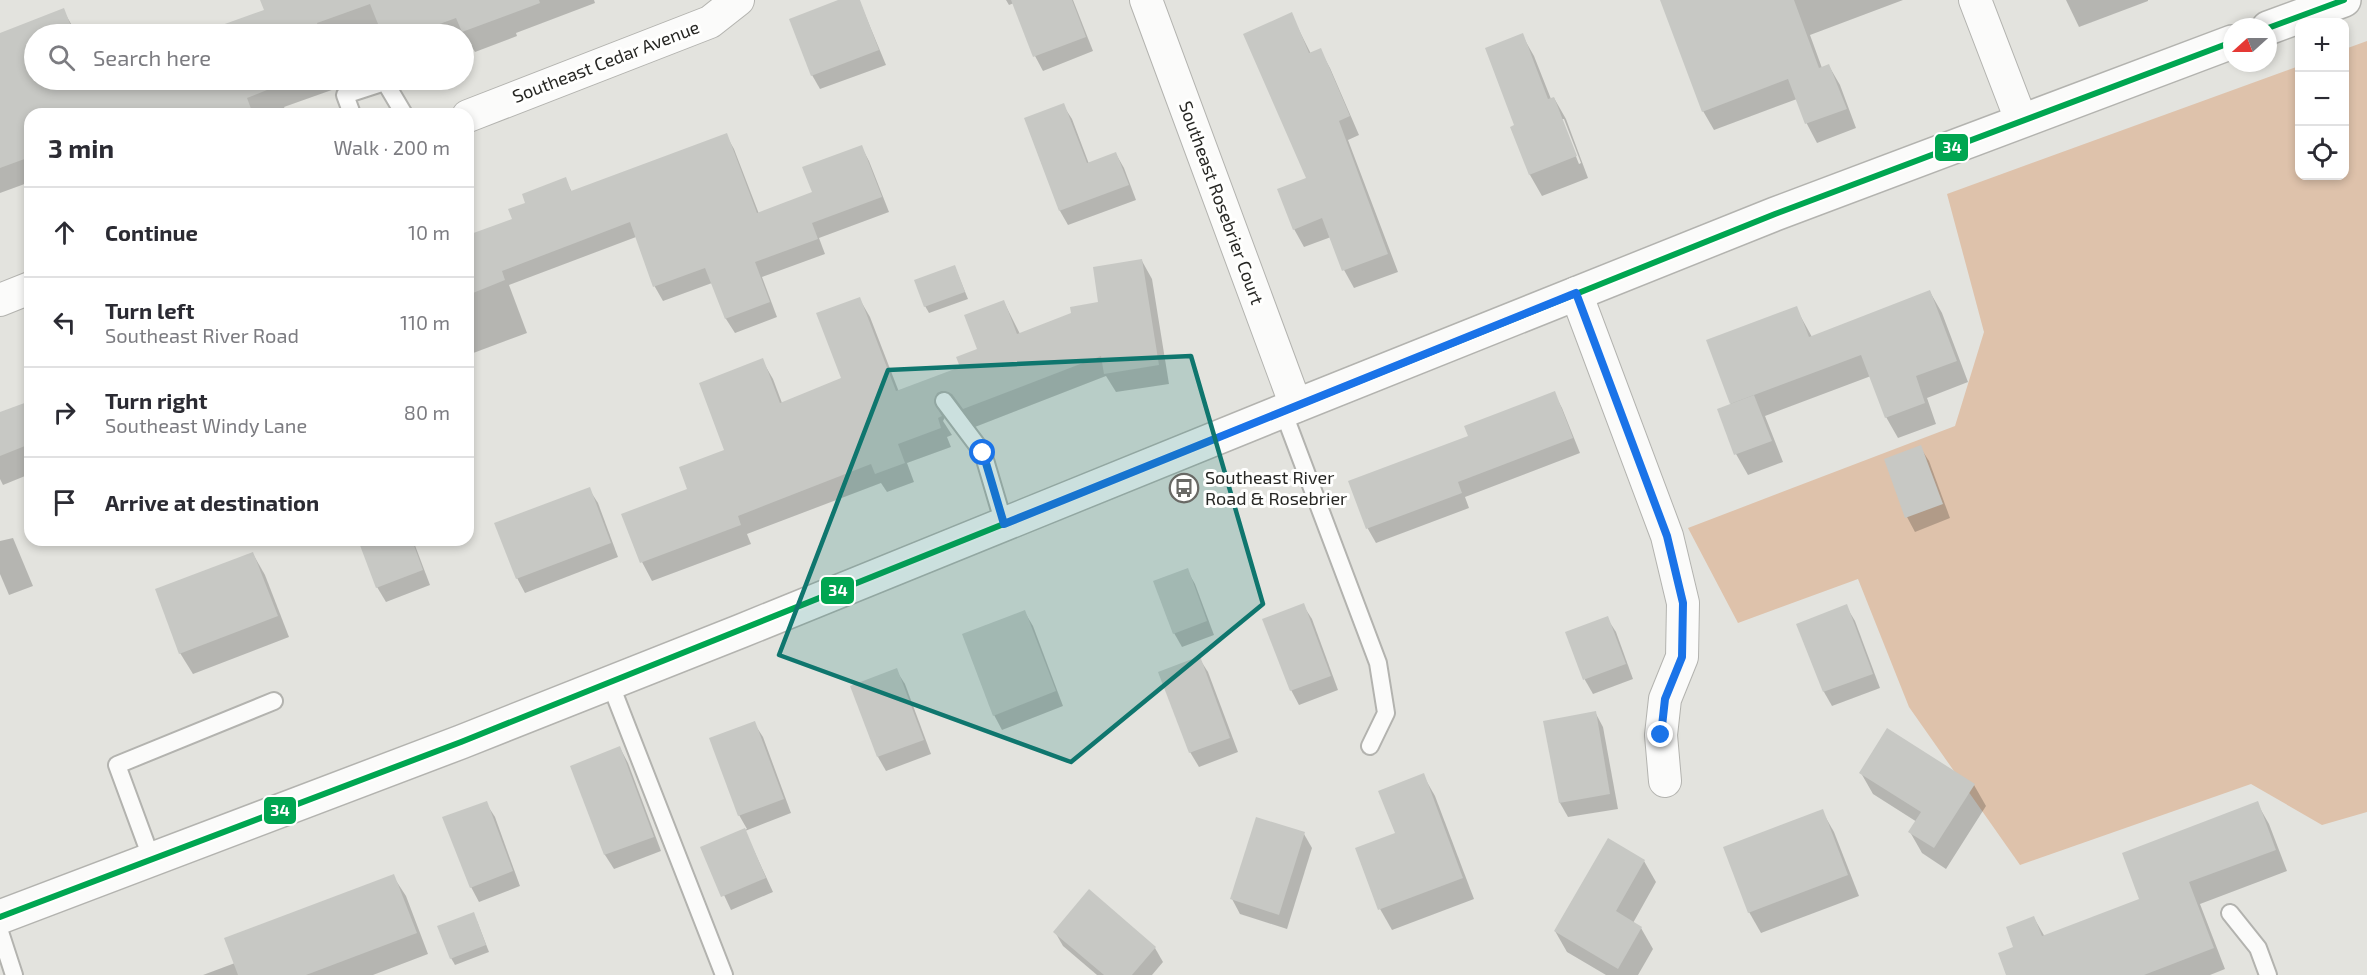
<!DOCTYPE html>
<meta charset="utf-8">
<style>
:root{--surface:#fff;--page:#f7f7f7;--text:#2b2b33;--muted:#7c7c81;--line:#e1e1e2}
body{margin:0;font-family:"Exo 2",sans-serif;background:var(--page);color:var(--text)}
.controls{position:absolute;right:18px;top:18px;display:grid;overflow:hidden;border-radius:12px;box-shadow:0 3px 9px #0003}
.controls button{width:54px;height:54px;display:grid;place-items:center;padding:0;border:0;border-bottom:2px solid var(--line);background:var(--surface);color:var(--text);font:30px sans-serif}
.compass{position:absolute;left:2223px;top:18px;width:54px;height:54px;border-radius:50%;background:var(--surface);box-shadow:0 3px 9px #0003;rotate:249deg}
.stop{position:absolute;width:18px;height:18px;margin:-14px;border:4px solid #1a73e8;border-radius:50%;background:#fff}
.stop.end{background:#1a73e8;border-color:#fff;box-shadow:0 2px 6px #0008}
.list{margin:0;padding:0;list-style:none}
h2{display:flex;justify-content:space-between;align-items:center;height:78px;margin:0;padding:0 24px;font-size:26px}
h2 small{font-size:20px;font-weight:400;color:var(--muted)}
.list li{display:grid;grid-template-columns:39px 1fr auto;gap:18px;align-items:center;box-sizing:border-box;height:90px;padding:0 24px;border-top:2px solid var(--line)}
.list b{display:block;font-size:22px;white-space:nowrap}
.list p{margin:0;font-size:20px;white-space:nowrap;color:var(--muted)}
.list em{font-size:20px;font-style:normal;color:var(--muted)}
.icon{flex:none;width:33px;height:33px;fill:none;stroke:currentColor;stroke-width:2;stroke-linecap:round;stroke-linejoin:round}
.map{position:relative;flex:none;width:2367px;height:975px;overflow:hidden}
.search{position:absolute;background:var(--surface);box-shadow:0 3px 9px #0003;left:24px;top:24px;width:450px;height:66px;display:flex;align-items:center;gap:15px;box-sizing:border-box;padding:0 21px;border-radius:33px;color:var(--muted);font-size:22px}
.panel{position:absolute;background:var(--surface);box-shadow:0 3px 9px #0003;left:24px;top:108px;width:450px;height:438px;border-radius:18px}
.map>svg:first-child{display:block}
.green{fill:#dec2ab}
.shadow{fill:#0003;fill-rule:evenodd}
.building{fill:#c7c8c4}
.lines{fill:none;stroke-linecap:round;stroke-linejoin:round}
.lane-casing{stroke:#b3b3af;stroke-width:20}
.street-casing{stroke:#b3b3af;stroke-width:34}
.secondary-casing{stroke:#b3b3af;stroke-width:36}
.lane{stroke:#fbfbfa;stroke-width:16}
.street{stroke:#fbfbfa;stroke-width:32}
.secondary{stroke:#fbfbfa;stroke-width:33}
.bus-1-casing{stroke:#fffffe;stroke-width:10}
.bus-1{stroke:#00a651;stroke-width:6}
.route{stroke:#1a73e8;stroke-width:8}
.marked{fill:#0f766e;fill-opacity:0.2;stroke:#0f766e;stroke-width:4.5;stroke-linejoin:round}
.labels{text-anchor:middle;stroke-width:6;stroke-linejoin:round;paint-order:stroke}
.street-label{font-size:18px;fill:#272724;stroke:#fffffe}
.poi-label{font-size:18px;fill:#272724;stroke:#fffffe;text-anchor:start}
.line-badge{stroke:#fffffe;stroke-width:2}
.badge-label{font-size:16px;text-anchor:middle;font-weight:bold;fill:#fff}
</style>
<div class="map">
<svg width="2367" height="975" viewBox="0 0 2367 975">
<rect width="100%" height="100%" fill="#e3e3de"/>
<polygon class="green" points="2367,41 2367,812 2322,825 2251,784 2020,865 1909,707 1858,579 1738,623 1688,528 1955,426 1984,332 1947,194 2299,66 2300,176 2344,176 2345,49"/>
<g class="shadow">
<polygon points="262,0 594,0 595,3 516,33 517,36 475,52 467,39 464,40 464,34 384,34 380,25 354,34 201,34 266,10"/>
<polygon points="843,0 859,0 886,65 820,89 812,75"/>
<polygon points="1006,0 1073,0 1093,51 1043,71 1035,56 1014,3 1009,5"/>
<polygon points="1661,0 1903,0 1810,35 1822,68 1829,66 1840,85 1856,128 1817,143 1807,124 1797,99 1714,130 1703,111"/>
<polygon points="2066,0 2148,0 2148,1 2079,27"/>
<polygon points="63,10 77,34 34,34 34,80 341,80 343,86 284,107 285,109 272,114 30,114 30,182 0,193 0,44"/>
<polygon points="1291,14 1311,54 1320,50 1330,68 1359,135 1348,140 1398,272 1354,288 1344,270 1331,237 1304,247 1294,229 1308,179"/>
<path d="M 1522,35 L 1534,56 L 1551,99 L 1554,98 L 1566,119 L 1588,178 L 1542,196 L 1530,175 L 1516,126 ZM 1561,119 L 1564,119 L 1581,163 L 1579,164 Z"/>
<polygon points="1063,105 1072,119 1089,164 1116,154 1124,168 1136,200 1068,225 1060,211 1026,119"/>
<polygon points="726,135 734,149 759,214 814,193 861,146 869,161 889,212 819,238 825,254 762,277 777,317 735,333 726,319 712,283 663,301 655,287 636,237 509,285 527,333 468,355 468,236 514,220 527,204 565,179 572,192"/>
<polygon points="1142,261 1152,279 1169,384 1116,392 1106,376 975,427 964,413 953,409 948,412 943,421 952,435 947,437 951,447 907,463 914,482 887,492 881,483 747,534 751,544 652,581 642,562 623,515 689,490 726,451 762,360 773,379 782,403 843,378 859,298 870,317 899,392 962,368 979,350 1004,302 1020,334 1099,304"/>
<polygon points="955,267 968,299 929,313 925,306"/>
<polygon points="1930,292 1942,313 1968,382 1927,398 1936,424 1898,438 1886,417 1871,376 1765,416 1783,462 1748,475 1736,454 1731,403 1796,308 1812,337"/>
<polygon points="1554,393 1562,408 1580,453 1465,497 1469,508 1376,543 1368,529 1350,482 1469,437"/>
<polygon points="30,402 30,474 3,485 0,479 0,413"/>
<polygon points="1920,447 1929,461 1950,518 1915,532 1907,517"/>
<polygon points="589,489 598,503 618,557 525,593 517,578"/>
<polygon points="13,538 33,586 9,595 0,574 0,541"/>
<polygon points="359,540 413,540 430,585 386,602 377,587"/>
<polygon points="253,554 265,575 289,637 193,674 180,653"/>
<polygon points="1187,570 1195,584 1214,635 1182,647 1174,633"/>
<polygon points="1303,605 1312,619 1338,690 1299,705 1291,690"/>
<polygon points="1846,606 1855,621 1880,688 1832,706 1824,692 1798,624"/>
<polygon points="1024,611 1033,626 1063,706 1002,730 994,715"/>
<polygon points="1607,618 1616,632 1633,679 1593,694 1585,680 1567,633"/>
<polygon points="1199,658 1208,672 1238,752 1199,767 1190,752"/>
<polygon points="896,670 905,684 931,754 886,771 878,757"/>
<polygon points="1595,712 1603,727 1618,809 1568,817 1560,803 1545,722"/>
<polygon points="754,723 763,737 791,813 745,831 773,892 731,910 702,848 747,829 739,815"/>
<polygon points="620,748 628,763 661,851 614,869 605,855 572,767"/>
<polygon points="1861,773 1974,785 1986,806 1946,869 1922,853 1910,832 1917,822 1873,794"/>
<polygon points="1423,775 1435,796 1474,899 1392,930 1380,909"/>
<polygon points="486,803 495,817 520,886 479,902 471,887"/>
<polygon points="2257,803 2269,824 2287,871 2200,904 2225,969 2210,975 2008,975 2015,948 2034,918 2045,937 2141,900"/>
<polygon points="1822,811 1834,832 1859,896 1761,933 1749,912"/>
<polygon points="1304,834 1312,848 1287,929 1240,914 1232,899"/>
<polygon points="1644,861 1656,882 1633,923 1641,928 1653,949 1638,975 1606,975 1567,952 1555,931"/>
<polygon points="393,876 406,896 428,954 373,975 203,975 235,963"/>
<polygon points="477,921 489,952 455,965 451,958"/>
<polygon points="1055,932 1155,948 1163,962 1152,975 1097,975 1063,946"/>
</g>
<g class="building">
<polygon points="260,0 539,0 540,3 462,32 456,18 412,34 382,34 370,4 317,23 321,34 197,34 264,10"/>
<polygon points="838,0 860,0 879,50 811,76 789,19"/>
<polygon points="1011,0 1072,0 1086,37 1033,57"/>
<polygon points="1660,0 1794,0 1819,68 1829,64 1847,109 1805,124 1788,79 1702,112"/>
<polygon points="64,8 74,34 34,34 34,80 292,80 247,98 253,114 30,114 30,157 0,168 0,33"/>
<polygon points="1292,12 1309,53 1321,48 1350,116 1339,121 1388,254 1342,271 1322,218 1293,230 1277,189 1306,178 1243,34"/>
<polygon points="1523,33 1548,99 1554,97 1577,156 1529,175 1510,127 1514,125 1485,48"/>
<polygon points="1064,103 1087,163 1116,152 1129,185 1059,211 1024,118"/>
<polygon points="727,133 757,213 812,192 802,167 862,145 882,197 812,223 818,239 755,262 770,302 725,319 705,268 653,287 630,222 502,271 505,280 468,295 468,235 512,219 508,209 525,203 522,194 566,177 571,191"/>
<polygon points="1142,259 1159,365 1104,374 1101,356 963,409 952,394 942,391 937,393 934,402 942,416 938,418 941,428 898,444 905,463 875,474 871,464 738,516 741,525 640,563 621,514 687,489 679,467 724,450 699,383 763,358 780,403 841,378 816,313 860,297 896,391 960,367 956,357 977,349 964,315 1004,300 1017,334 1071,313 1070,307 1098,302 1093,267"/>
<polygon points="955,265 965,292 924,307 914,280"/>
<polygon points="1930,290 1957,361 1916,376 1925,403 1885,418 1861,355 1730,404 1706,340 1797,306 1809,337"/>
<polygon points="1555,391 1573,438 1458,482 1462,493 1366,529 1348,481 1468,436 1464,426"/>
<polygon points="1754,395 1772,441 1734,455 1717,409"/>
<polygon points="30,401 30,444 0,456 0,412"/>
<polygon points="1921,445 1943,504 1905,518 1884,459"/>
<polygon points="590,487 611,543 516,579 494,523"/>
<polygon points="358,540 412,540 423,570 376,588"/>
<polygon points="253,552 278,616 179,654 155,589"/>
<polygon points="1188,568 1207,621 1173,634 1153,581"/>
<polygon points="1304,603 1331,676 1290,691 1262,619"/>
<polygon points="1847,604 1873,674 1823,692 1796,624"/>
<polygon points="1025,610 1056,691 993,716 962,634"/>
<polygon points="1608,616 1626,664 1583,680 1565,632"/>
<polygon points="1200,656 1230,738 1189,753 1158,672"/>
<polygon points="897,668 924,740 877,757 850,686"/>
<polygon points="1596,711 1610,794 1559,803 1543,721"/>
<polygon points="755,721 784,799 738,816 709,738"/>
<polygon points="1887,728 1975,784 1934,848 1908,832 1921,812 1859,773"/>
<polygon points="620,746 654,837 604,855 570,766"/>
<polygon points="1424,773 1463,878 1378,910 1355,848 1395,833 1378,791"/>
<polygon points="487,801 513,871 470,888 442,817"/>
<polygon points="2258,801 2276,850 2189,882 2214,948 2144,975 2006,975 1998,953 2013,947 2006,927 2034,916 2042,936 2139,899 2122,853"/>
<polygon points="1823,809 1848,875 1748,913 1723,847"/>
<polygon points="1256,817 1305,832 1279,915 1230,899"/>
<polygon points="745,828 766,878 721,897 700,847"/>
<polygon points="1608,838 1645,860 1616,911 1642,927 1618,969 1554,931"/>
<polygon points="394,874 417,933 306,975 238,975 224,938"/>
<polygon points="1089,889 1156,947 1132,975 1104,975 1053,932"/>
<polygon points="474,912 486,945 450,959 437,926"/>
</g>
<g class="lines">
<g class="lane-casing">
<g id="lane">
<polyline points="352,114 345,95 385,82 404,114"/>
<polyline points="944,401 983,453 1004,524"/>
<polyline points="1283,411 1378,663 1386,713 1370,746"/>
<polyline points="610,683 724,975"/>
<polyline points="152,860 117,765 274,701"/>
<polyline points="2230,913 2258,948 2268,975"/>
<polyline points="0,932 14,975"/>
</g>
</g>
<g class="street-casing">
<g id="street">
<polyline points="1146,0 1296,406"/>
<polyline points="1975,0 2021,120"/>
<polyline points="468,116 710,22 738,0"/>
<polyline points="1576,293 1667,536 1683,603 1682,657 1665,699 1661,735 1665,781"/>
<polyline points="0,300 30,288"/>
</g>
</g>
<g class="secondary-casing">
<g id="secondary">
<polyline points="2268,28 2344,0"/>
<polyline points="0,917 461,742 741,631 1283,411 1775,214 2232,42"/>
</g>
</g>
<use href="#lane" class="lane"/>
<use href="#street" class="street"/>
<use href="#secondary" class="secondary"/>
<g class="bus-1-casing">
<g id="bus-1">
<polyline points="2268,28 2344,0"/>
<polyline points="0,917 461,742 1775,214 2232,42"/>
</g>
</g>
<use href="#bus-1" class="bus-1"/>
</g>
<g class="lines">
<polyline class="route" points="983,453 1004,524 1576,293 1667,536 1683,603 1682,657 1665,699 1661,735"/>
</g>
<path class="marked" d="M 1191,356 L 1263,604 L 1071,762 L 779,655 L 888,370 Z"/>
<defs>
<g id="bus-ring" transform="scale(1.5)"><circle r="9.5" fill="#fffffe" stroke="#696965" stroke-width="1.5"/><path d="M-5-6H5V4H4V6H2V4H-2V6H-4V4H-5ZM-3.5-4V0h7V-4ZM-3.5 1.2v1.5H-2V1.2ZM2 1.2v1.5H3.5V1.2Z" fill="#696965"/></g>
</defs>
<g fill-rule="evenodd">
<use href="#bus-ring" x="1184" y="488"/>
</g>
<g class="labels">
<g class="street-label">
<text transform="translate(606 62) rotate(-21)" y="6">Southeast Cedar Avenue</text>
<text transform="translate(1221 203) rotate(70)" y="6">Southeast Rosebrier Court</text>
</g>
<g class="poi-label">
<text x="1205" y="484">Southeast River<tspan x="1205" dy="21">Road &amp; Rosebrier</tspan></text>
</g>
</g>
<g class="line-badge">
<rect x="1934" y="133" width="35" height="29" rx="6" fill="#00a651"/>
<rect x="820" y="576" width="35" height="29" rx="6" fill="#00a651"/>
<rect x="263" y="796" width="34" height="29" rx="6" fill="#00a651"/>
</g>
<g class="badge-label">
<text x="1952" y="153">34</text>
<text x="838" y="596">34</text>
<text x="280" y="816">34</text>
</g>
</svg>
<div class="controls">
<button>+</button>
<button>−</button>
<button><svg class="icon" aria-label="locate" viewBox="0 0 24 24"><circle cx="12" cy="12" r="6"/><path d="M12 2v4M12 18v4M2 12h4M18 12h4"/></svg></button>
</div>
<svg class="compass" viewBox="-18 -18 36 36"><path d="M0-13l5 13h-10z" fill="#e53935"/><path d="M0 13l5-13h-10z" fill="#7c7c81"/></svg>
<div class="stop" style="left:983px;top:453px"></div>
<div class="stop end" style="left:1661px;top:735px"></div>
<div class="search"><svg class="icon" aria-label="search" viewBox="0 0 24 24"><circle cx="10" cy="10" r="6"/><path d="M15 15l6 6"/></svg>Search here</div>
<section class="panel">
<h2>3 min<small>Walk · 200 m</small></h2>
<ul class="list">
<li><svg class="icon" aria-label="ahead" viewBox="0 0 24 24"><path d="M12 20V5M6 11l6-6 6 6"/></svg><div><b>Continue</b></div><em>10 m</em></li>
<li><svg class="icon" aria-label="left" viewBox="0 0 24 24"><path d="M17 20v-9H6M10 6l-5 5 5 5"/></svg><div><b>Turn left</b><p>Southeast River Road</p></div><em>110 m</em></li>
<li><svg class="icon" aria-label="right" viewBox="0 0 24 24"><path d="M7 20v-9h11M14 6l5 5-5 5"/></svg><div><b>Turn right</b><p>Southeast Windy Lane</p></div><em>80 m</em></li>
<li><svg class="icon" aria-label="arrive" viewBox="0 0 24 24"><path d="M6 21V4h12l-3 4 3 4H6"/></svg><div><b>Arrive at destination</b></div></li>
</ul>
</section>
</div>
